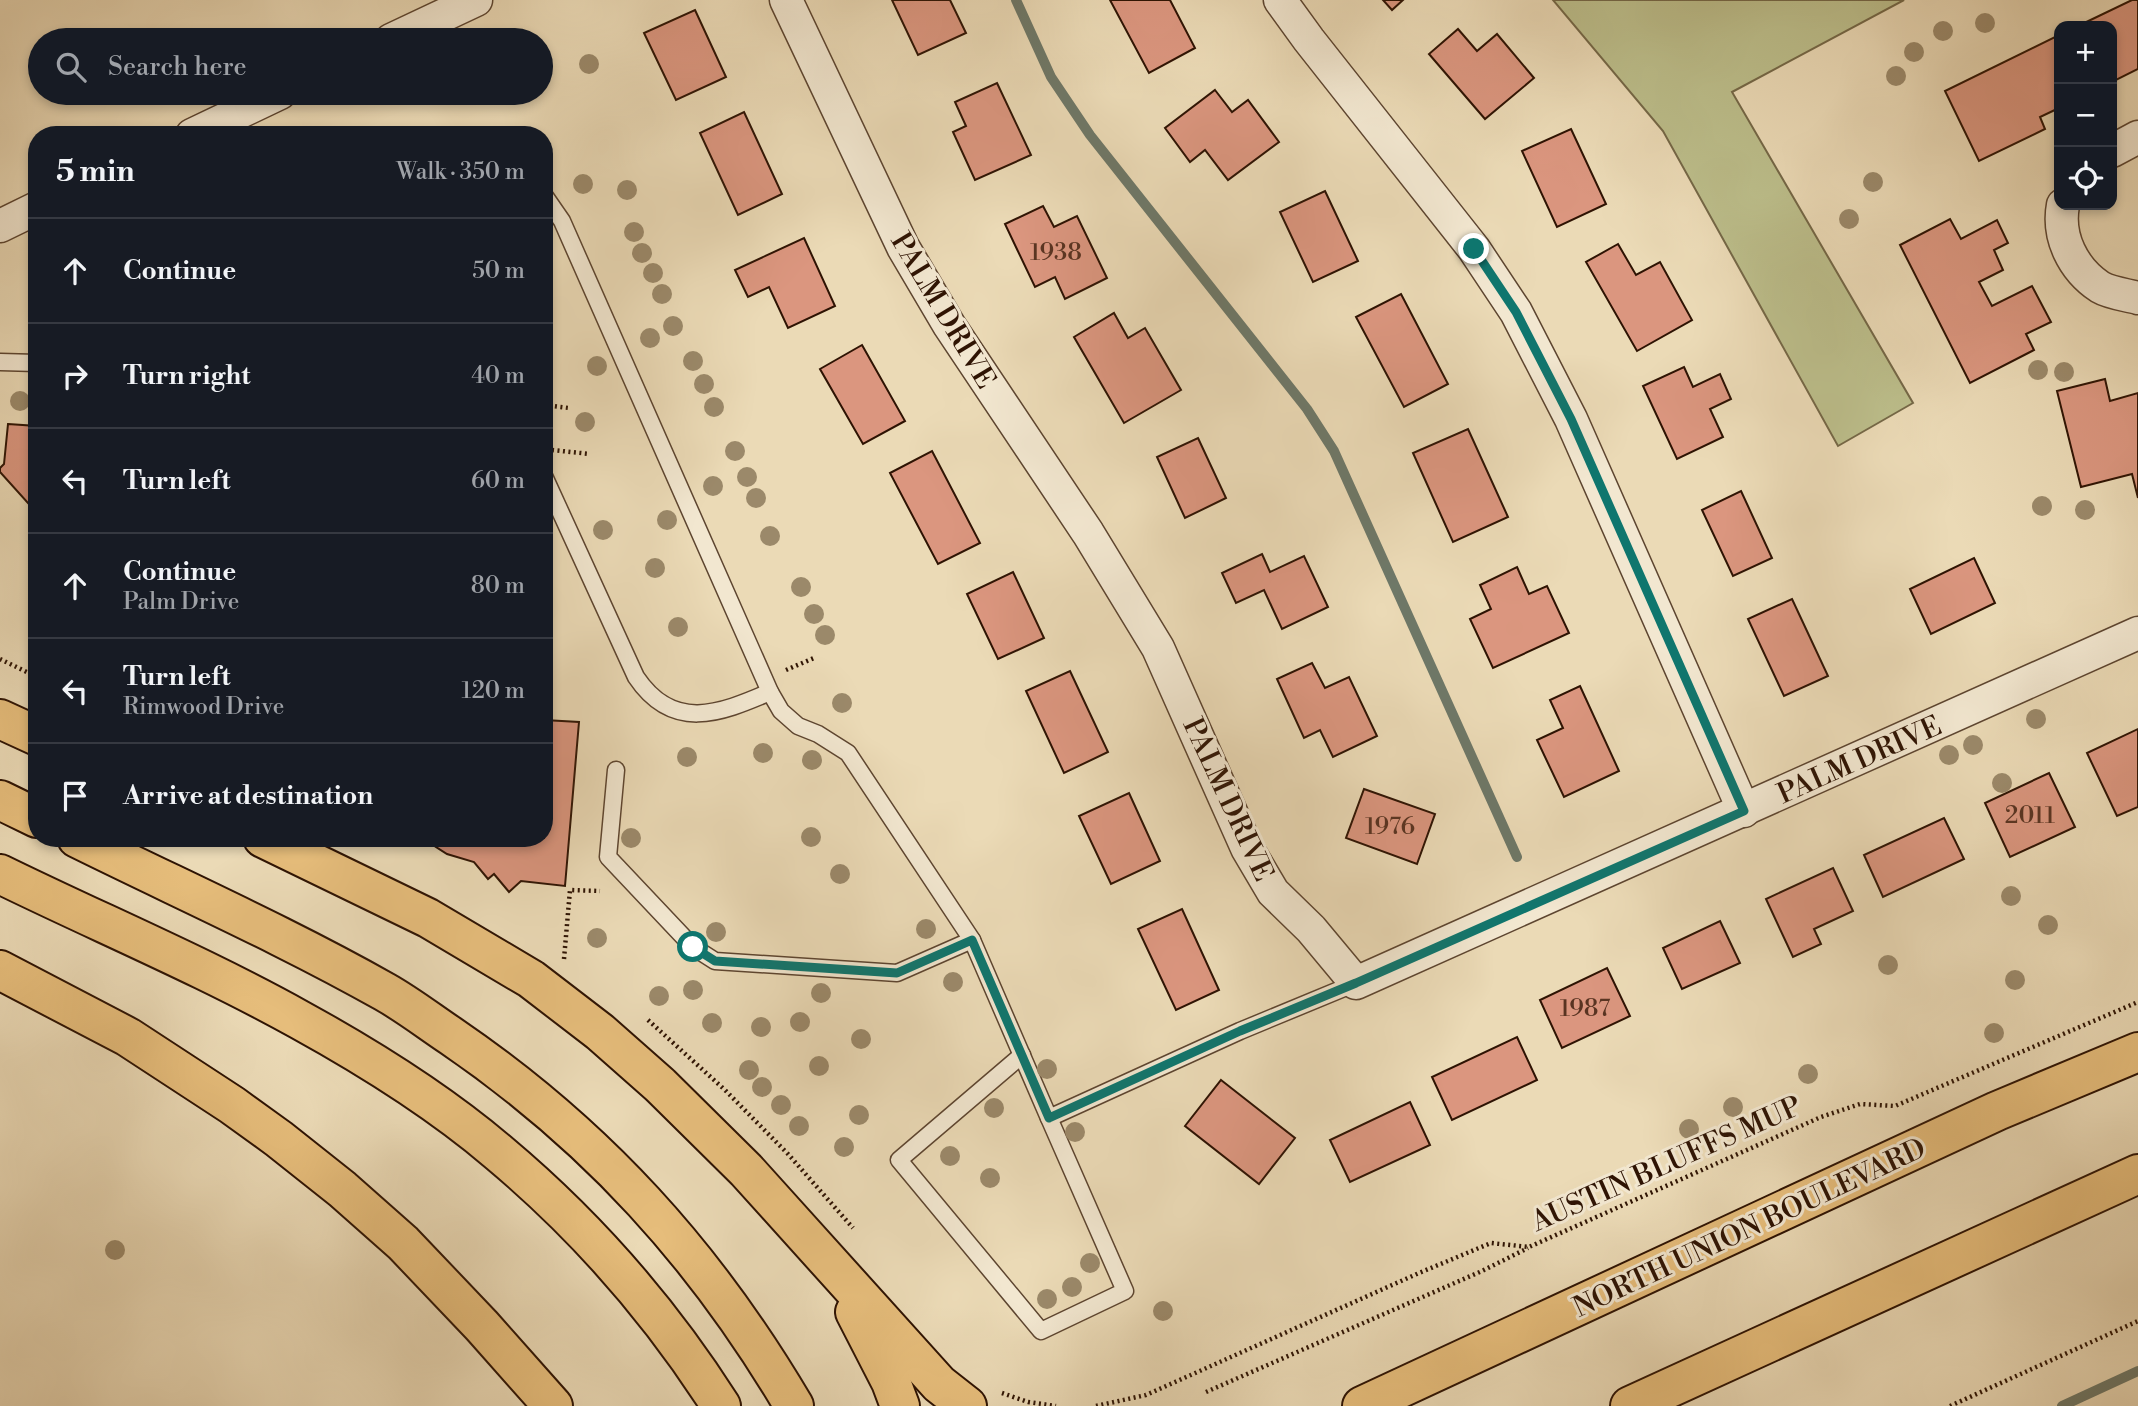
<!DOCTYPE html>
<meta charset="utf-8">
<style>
:root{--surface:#171b24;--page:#20242c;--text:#f1f3f6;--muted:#9ea1a6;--line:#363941}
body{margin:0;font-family:"Libre Bodoni",serif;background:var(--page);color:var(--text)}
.controls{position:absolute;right:21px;top:21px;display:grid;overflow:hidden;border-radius:14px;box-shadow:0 4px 10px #0003}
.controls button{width:63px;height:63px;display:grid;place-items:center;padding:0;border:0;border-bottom:2px solid var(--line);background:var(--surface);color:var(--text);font:35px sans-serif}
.stop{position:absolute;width:21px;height:21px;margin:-16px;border:5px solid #0f766e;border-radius:50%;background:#fff}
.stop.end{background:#0f766e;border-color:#fff;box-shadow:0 2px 7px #0008}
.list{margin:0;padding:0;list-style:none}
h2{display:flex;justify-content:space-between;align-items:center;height:91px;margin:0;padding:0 28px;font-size:30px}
h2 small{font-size:23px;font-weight:400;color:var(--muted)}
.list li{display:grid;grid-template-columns:46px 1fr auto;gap:21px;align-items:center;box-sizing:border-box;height:105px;padding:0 28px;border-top:2px solid var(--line)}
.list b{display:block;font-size:26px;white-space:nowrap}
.list p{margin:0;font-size:23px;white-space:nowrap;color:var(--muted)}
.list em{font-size:23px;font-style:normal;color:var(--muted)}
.icon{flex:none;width:38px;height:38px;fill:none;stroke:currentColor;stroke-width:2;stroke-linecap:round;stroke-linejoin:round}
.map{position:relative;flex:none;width:2138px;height:1406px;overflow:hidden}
.search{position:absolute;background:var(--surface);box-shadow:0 4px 10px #0003;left:28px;top:28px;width:525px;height:77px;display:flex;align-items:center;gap:18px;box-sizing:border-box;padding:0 24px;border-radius:38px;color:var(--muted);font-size:26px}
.panel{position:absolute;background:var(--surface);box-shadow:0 4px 10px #0003;left:28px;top:126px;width:525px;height:721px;border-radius:28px}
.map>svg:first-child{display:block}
.green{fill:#bcbe8b;stroke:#756847;stroke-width:2}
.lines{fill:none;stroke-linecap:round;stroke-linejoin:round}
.stream{stroke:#6e7868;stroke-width:10}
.building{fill:#db967f;stroke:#2e1303;stroke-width:2}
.lane-casing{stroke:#5d4530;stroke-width:19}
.street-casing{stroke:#5d4530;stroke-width:35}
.primary-casing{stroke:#2e1303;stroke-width:42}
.path{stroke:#2e1303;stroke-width:4.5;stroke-dasharray:2 3.5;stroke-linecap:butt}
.lane{stroke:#f2e7d0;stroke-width:16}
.street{stroke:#f2e7d0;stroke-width:32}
.primary{stroke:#e6bd7b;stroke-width:38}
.tree{fill:#9b896a}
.route{stroke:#0f766e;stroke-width:9}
.labels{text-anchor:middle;stroke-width:6;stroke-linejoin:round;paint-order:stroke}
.number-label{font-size:24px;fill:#593422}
.street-label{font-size:28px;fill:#2e1303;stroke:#f2e7d0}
</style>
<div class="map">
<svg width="2138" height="1406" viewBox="0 0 2138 1406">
<rect width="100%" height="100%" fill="#ebdab6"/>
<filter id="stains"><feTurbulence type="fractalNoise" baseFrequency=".00286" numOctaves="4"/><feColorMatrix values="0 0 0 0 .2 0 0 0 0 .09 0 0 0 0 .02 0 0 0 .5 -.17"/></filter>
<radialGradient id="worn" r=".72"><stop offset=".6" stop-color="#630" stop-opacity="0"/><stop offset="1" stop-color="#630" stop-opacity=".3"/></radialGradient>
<polygon class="green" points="1553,0 1904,0 1732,92 1913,403 1838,446 1663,131"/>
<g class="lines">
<g class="stream">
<polyline points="1016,0 1051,77 1090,135 1307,409 1334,451 1517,857"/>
<polyline points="2062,1406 2138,1371"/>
</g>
</g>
<g class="building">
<polygon points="892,0 950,0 966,33 918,55"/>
<polygon points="1110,0 1170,0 1195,48 1149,73"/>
<polygon points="1383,0 1403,0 1392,10"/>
<polygon points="2132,0 2138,0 2138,69 2112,82 2112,26 2078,26"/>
<polygon points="695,10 726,77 676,100 644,33"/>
<polygon points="1458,29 1477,51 1497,34 1534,78 1485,119 1429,54"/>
<polygon points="2059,35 2059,108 2040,117 2045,129 1979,161 1945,91"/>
<polygon points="997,83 1031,155 975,180 953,132 966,126 955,102"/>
<polygon points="1215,90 1232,112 1248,100 1279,142 1228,180 1205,150 1190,162 1165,128"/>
<polygon points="744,112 782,194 738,215 700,133"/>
<polygon points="1571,129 1606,204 1557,227 1522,151"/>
<polygon points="1325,191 1358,261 1313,282 1280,212"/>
<polygon points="1043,206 1054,227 1077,216 1107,278 1065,299 1055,277 1035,287 1005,224"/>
<polygon points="1950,219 1961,239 1997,220 2008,243 1994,250 2003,270 1979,282 1992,306 2032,286 2051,322 2026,334 2034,350 1970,383 1900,245"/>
<polygon points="804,238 835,306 788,328 769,287 748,297 735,270"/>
<polygon points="1618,244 1636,275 1660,262 1692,320 1637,351 1586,262"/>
<polygon points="1401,294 1448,384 1404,407 1356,317"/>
<polygon points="1114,313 1128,338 1145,328 1181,390 1124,423 1074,337"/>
<polygon points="862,345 905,421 863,444 820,369"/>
<polygon points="1684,367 1693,387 1720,374 1731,399 1710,409 1723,437 1677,459 1643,386"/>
<polygon points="2105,379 2110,401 2138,393 2138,498 2132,474 2081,487 2057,391"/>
<polygon points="8,424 37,426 37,513 0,472 0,468 4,464"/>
<polygon points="1468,429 1508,517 1453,542 1413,453"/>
<polygon points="1198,438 1226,498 1185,518 1157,457"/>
<polygon points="932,451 980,543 938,564 890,473"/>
<polygon points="1741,491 1772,558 1733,576 1702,510"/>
<polygon points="1262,554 1270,572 1304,556 1328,607 1282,629 1264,590 1236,603 1222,573"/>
<polygon points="1974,558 1995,603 1931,634 1910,589"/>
<polygon points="1517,567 1529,594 1547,586 1569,633 1493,668 1470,619 1491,609 1480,585"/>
<polygon points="1013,572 1044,638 998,659 967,594"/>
<polygon points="1792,599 1828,676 1784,696 1748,619"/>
<polygon points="1312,663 1325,688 1349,677 1377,736 1333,757 1320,730 1304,738 1277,679"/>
<polygon points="1070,671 1108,752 1064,773 1026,691"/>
<polygon points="1580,686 1619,771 1564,797 1537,740 1563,728 1550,700"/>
<polygon points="544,720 579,722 565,886 521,881 509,892 494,874 488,879 474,862 447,854 422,838 544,838"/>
<polygon points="2138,729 2138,807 2117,816 2087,753"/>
<polygon points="2049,773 2075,827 2010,857 1985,803"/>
<polygon points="1364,789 1435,814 1417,864 1346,838"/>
<polygon points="1129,793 1160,861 1111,884 1079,816"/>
<polygon points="1944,818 1964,859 1883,897 1864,855"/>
<polygon points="1833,868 1853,911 1814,929 1821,944 1793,957 1766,899"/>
<polygon points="1182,909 1219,990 1176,1010 1138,929"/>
<polygon points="1720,921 1740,963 1682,989 1663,948"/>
<polygon points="1607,968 1630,1016 1562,1048 1540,1000"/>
<polygon points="1517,1037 1537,1080 1452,1120 1432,1077"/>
<polygon points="1221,1080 1295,1138 1259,1184 1185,1126"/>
<polygon points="1410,1102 1430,1145 1350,1182 1330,1140"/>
</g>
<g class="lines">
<g class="lane-casing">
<g id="lane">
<polyline points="544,195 562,221 770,692 781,711 798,726 818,734 848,753 972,940 1049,1118 1240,1031 1356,983"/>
<polyline points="0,362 37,363"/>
<path d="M 544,476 L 636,677 C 673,732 719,714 770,692"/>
<polyline points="616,770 608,857 693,947 715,961 897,973 972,940"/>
<polyline points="1022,1055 899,1160 1041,1331 1125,1291 1049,1118"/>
</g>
</g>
<g class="street-casing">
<g id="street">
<polyline points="786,0 903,247 949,325 1088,533 1158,648 1247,848 1273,892 1311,929 1356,983 2138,633"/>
<polyline points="1280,0 1309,40 1474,249 1516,312 1571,419 1744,811"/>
<polyline points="391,40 476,0"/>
<polyline points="192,135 280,93"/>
<polyline points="2112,151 2138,137"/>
<path d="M 2063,205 C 2057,237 2073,269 2100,287 C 2110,293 2127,295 2138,298"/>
<polyline points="0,226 37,208"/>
</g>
</g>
<g class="primary-casing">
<g id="primary">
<polyline points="0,719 37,736"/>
<polyline points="0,800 37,818"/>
<path d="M 77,838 C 180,889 286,936 385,992 C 408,1005 430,1022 451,1036 C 596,1135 705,1255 794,1406"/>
<polyline points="263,838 428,918 531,979 600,1032 660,1085 746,1170 939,1384 967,1406"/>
<path d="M 0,874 C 100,923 203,966 300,1020 C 369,1058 438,1101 498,1152 C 584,1224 661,1312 721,1406"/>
<polyline points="0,970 128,1037 232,1105 279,1139 342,1189 403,1243 482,1326 553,1406"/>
<polyline points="855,1312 891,1382 900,1406"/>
<polyline points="1362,1406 1997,1111 2138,1052"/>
<polyline points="1630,1406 2138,1174"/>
</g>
</g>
<g class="path">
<polyline points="544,405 569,408"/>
<polyline points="552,450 590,454"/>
<polyline points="0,659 37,677"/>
<polyline points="786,670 814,658"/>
<polyline points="564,959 570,890 600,891"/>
<polyline points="648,1020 725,1090 788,1154 853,1228"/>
<polyline points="1206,1392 1482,1271 1528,1248"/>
<polyline points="1002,1393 1028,1402 1056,1406"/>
<polyline points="1096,1406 1146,1395 1419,1273 1491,1243 1529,1247 1821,1117 1860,1104 1895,1106 2138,1002"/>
<polyline points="1950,1406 2138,1321"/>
</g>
<use href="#lane" class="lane"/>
<use href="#street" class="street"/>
<use href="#primary" class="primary"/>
</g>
<g class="tree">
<circle cx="1985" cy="23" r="10"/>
<circle cx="1943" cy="31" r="10"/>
<circle cx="1914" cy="52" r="10"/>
<circle cx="589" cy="64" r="10"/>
<circle cx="1896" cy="76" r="10"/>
<circle cx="1873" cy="182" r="10"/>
<circle cx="583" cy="184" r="10"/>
<circle cx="627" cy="190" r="10"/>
<circle cx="1849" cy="219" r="10"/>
<circle cx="634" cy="232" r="10"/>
<circle cx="642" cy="253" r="10"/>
<circle cx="653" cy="273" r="10"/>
<circle cx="662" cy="294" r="10"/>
<circle cx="673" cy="326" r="10"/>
<circle cx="650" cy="338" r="10"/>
<circle cx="693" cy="361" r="10"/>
<circle cx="597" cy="366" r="10"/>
<circle cx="2038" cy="370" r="10"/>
<circle cx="2064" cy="372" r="10"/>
<circle cx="704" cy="384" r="10"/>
<circle cx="20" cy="401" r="10"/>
<circle cx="714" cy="407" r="10"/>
<circle cx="585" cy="422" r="10"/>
<circle cx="735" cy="451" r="10"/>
<circle cx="747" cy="477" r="10"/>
<circle cx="713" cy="486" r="10"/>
<circle cx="756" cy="498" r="10"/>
<circle cx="2042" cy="506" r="10"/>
<circle cx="2085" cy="510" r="10"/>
<circle cx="667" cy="520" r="10"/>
<circle cx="603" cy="530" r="10"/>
<circle cx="770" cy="536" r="10"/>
<circle cx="655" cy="568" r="10"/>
<circle cx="801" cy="587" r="10"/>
<circle cx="814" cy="614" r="10"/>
<circle cx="678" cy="627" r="10"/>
<circle cx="825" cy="635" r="10"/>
<circle cx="842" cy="703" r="10"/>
<circle cx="2036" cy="719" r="10"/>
<circle cx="1973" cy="745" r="10"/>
<circle cx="763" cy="753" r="10"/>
<circle cx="1949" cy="755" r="10"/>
<circle cx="687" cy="757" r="10"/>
<circle cx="812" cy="760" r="10"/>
<circle cx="2002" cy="783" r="10"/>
<circle cx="811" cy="837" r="10"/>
<circle cx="631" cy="838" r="10"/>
<circle cx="840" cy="874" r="10"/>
<circle cx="2011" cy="896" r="10"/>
<circle cx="2048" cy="925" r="10"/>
<circle cx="926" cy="929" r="10"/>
<circle cx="716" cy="932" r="10"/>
<circle cx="597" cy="938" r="10"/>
<circle cx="1888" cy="965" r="10"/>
<circle cx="2015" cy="980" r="10"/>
<circle cx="953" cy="982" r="10"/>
<circle cx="693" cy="990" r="10"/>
<circle cx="821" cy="993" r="10"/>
<circle cx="659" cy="996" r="10"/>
<circle cx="800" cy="1022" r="10"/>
<circle cx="712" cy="1023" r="10"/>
<circle cx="761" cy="1027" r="10"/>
<circle cx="1994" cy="1033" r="10"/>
<circle cx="861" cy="1039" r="10"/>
<circle cx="819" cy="1066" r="10"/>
<circle cx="1047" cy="1069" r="10"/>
<circle cx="749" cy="1070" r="10"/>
<circle cx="1808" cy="1074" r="10"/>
<circle cx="762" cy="1087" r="10"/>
<circle cx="781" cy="1105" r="10"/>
<circle cx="1733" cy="1107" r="10"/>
<circle cx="994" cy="1108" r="10"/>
<circle cx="859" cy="1115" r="10"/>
<circle cx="799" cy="1126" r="10"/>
<circle cx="1689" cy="1129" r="10"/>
<circle cx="1075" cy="1132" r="10"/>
<circle cx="844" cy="1147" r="10"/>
<circle cx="950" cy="1156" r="10"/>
<circle cx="990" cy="1178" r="10"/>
<circle cx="115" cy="1250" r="10"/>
<circle cx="1090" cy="1263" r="10"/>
<circle cx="1072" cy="1287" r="10"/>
<circle cx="1047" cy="1299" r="10"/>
<circle cx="1163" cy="1311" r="10"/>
</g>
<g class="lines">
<polyline class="route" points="693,947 715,961 897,973 972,940 1049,1118 1240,1031 1356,983 1744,811 1571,419 1516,312 1474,249"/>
</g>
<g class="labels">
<g class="number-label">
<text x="1056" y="260">1938</text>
<text x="2030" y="823">2011</text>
<text x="1390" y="834">1976</text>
<text x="1585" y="1016">1987</text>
</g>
<g class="street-label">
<text transform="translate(944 310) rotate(59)" y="10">PALM DRIVE</text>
<text transform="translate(1859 759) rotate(-24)" y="10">PALM DRIVE</text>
<text transform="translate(1229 799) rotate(65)" y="10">PALM DRIVE</text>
<text transform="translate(1666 1163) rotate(-24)" y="10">AUSTIN BLUFFS MUP</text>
<text transform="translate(1749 1227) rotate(-25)" y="10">NORTH UNION BOULEVARD</text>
</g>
</g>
<rect width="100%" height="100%" filter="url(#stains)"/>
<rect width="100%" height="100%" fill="url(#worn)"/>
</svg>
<div class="controls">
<button>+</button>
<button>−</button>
<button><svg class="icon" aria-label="locate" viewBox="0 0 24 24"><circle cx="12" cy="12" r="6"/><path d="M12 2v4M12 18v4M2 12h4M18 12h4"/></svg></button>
</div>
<div class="stop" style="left:693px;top:947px"></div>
<div class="stop end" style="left:1474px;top:249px"></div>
<div class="search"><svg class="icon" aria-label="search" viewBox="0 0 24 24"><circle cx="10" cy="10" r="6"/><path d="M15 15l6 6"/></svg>Search here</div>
<section class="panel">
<h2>5 min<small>Walk · 350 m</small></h2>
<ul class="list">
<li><svg class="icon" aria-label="ahead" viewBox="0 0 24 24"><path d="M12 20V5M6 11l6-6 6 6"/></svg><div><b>Continue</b></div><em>50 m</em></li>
<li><svg class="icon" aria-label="right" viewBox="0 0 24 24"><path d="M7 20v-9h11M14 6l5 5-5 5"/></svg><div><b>Turn right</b></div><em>40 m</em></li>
<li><svg class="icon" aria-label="left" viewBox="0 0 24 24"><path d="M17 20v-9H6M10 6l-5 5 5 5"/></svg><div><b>Turn left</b></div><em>60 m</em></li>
<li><svg class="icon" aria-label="ahead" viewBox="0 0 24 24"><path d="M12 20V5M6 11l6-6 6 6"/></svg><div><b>Continue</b><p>Palm Drive</p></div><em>80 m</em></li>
<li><svg class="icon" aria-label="left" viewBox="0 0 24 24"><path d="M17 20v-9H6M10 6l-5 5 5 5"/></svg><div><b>Turn left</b><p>Rimwood Drive</p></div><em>120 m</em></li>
<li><svg class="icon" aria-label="arrive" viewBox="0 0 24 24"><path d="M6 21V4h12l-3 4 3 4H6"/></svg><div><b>Arrive at destination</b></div></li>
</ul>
</section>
</div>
